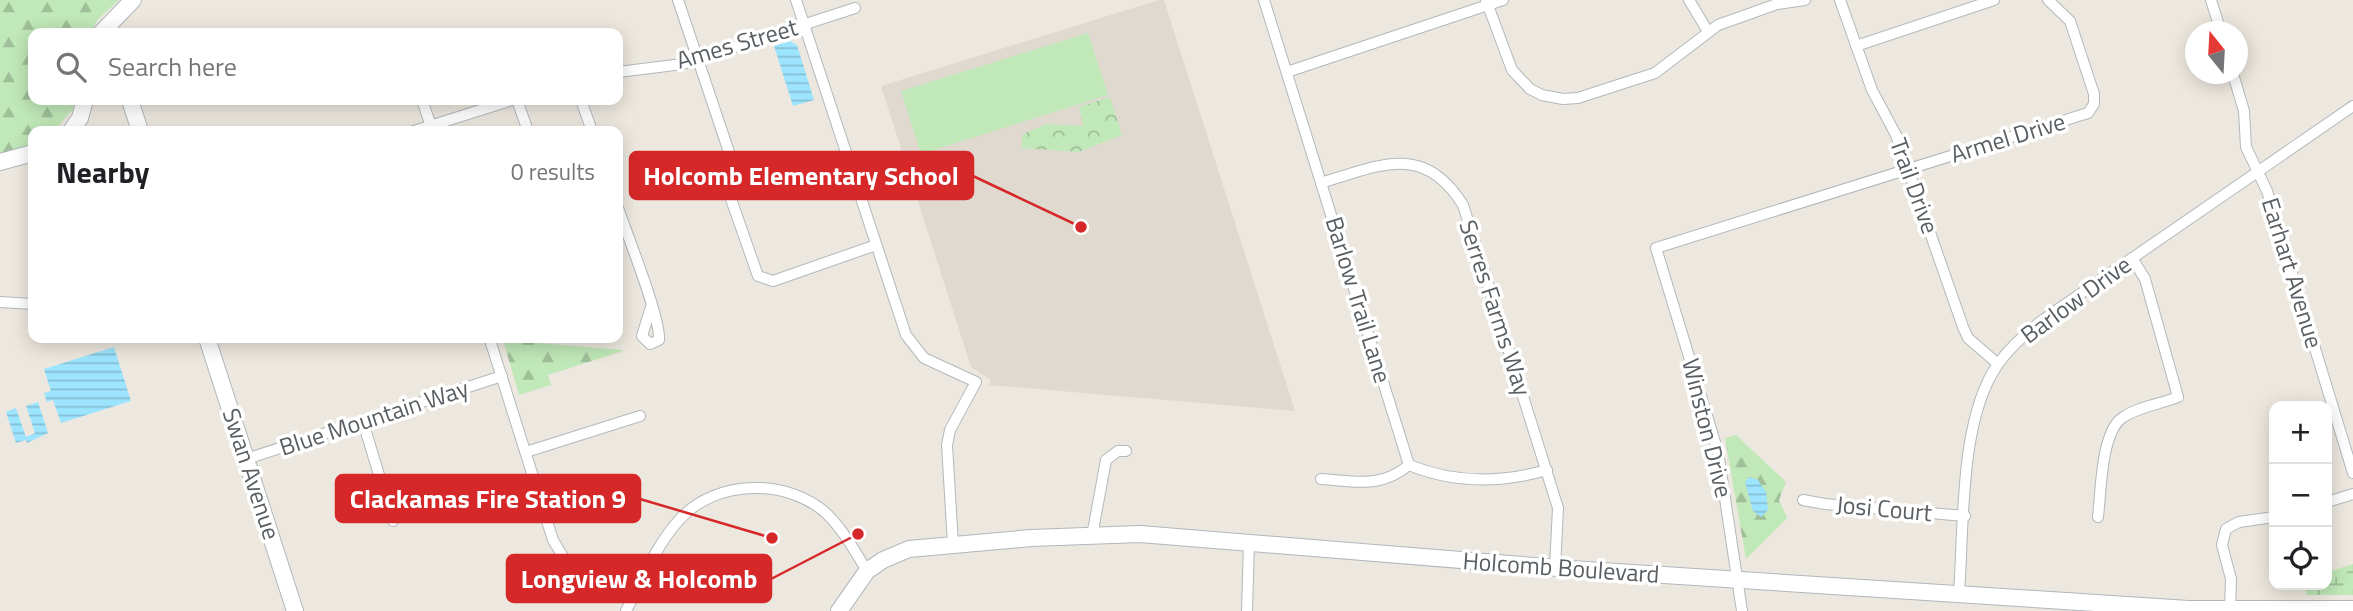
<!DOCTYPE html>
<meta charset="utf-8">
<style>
:root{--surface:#fff;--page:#f6f6f6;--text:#202124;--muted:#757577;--line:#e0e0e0}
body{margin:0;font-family:"Titillium Web",sans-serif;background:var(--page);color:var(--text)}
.controls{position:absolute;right:21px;bottom:21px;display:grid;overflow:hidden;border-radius:14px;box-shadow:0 4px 18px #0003}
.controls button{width:63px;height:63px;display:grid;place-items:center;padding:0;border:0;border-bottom:2px solid var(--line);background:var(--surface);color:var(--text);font:35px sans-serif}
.compass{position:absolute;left:2185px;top:21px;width:63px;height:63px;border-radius:50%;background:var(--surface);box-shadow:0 4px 18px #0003;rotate:342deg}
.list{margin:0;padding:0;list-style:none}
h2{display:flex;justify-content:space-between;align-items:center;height:91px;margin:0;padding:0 28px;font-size:30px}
h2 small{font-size:23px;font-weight:400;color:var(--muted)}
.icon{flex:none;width:38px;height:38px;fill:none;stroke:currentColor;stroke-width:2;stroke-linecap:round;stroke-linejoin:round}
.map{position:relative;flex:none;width:2353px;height:611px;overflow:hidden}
.search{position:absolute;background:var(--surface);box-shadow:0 4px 18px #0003;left:28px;top:28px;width:595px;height:77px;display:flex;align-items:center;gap:18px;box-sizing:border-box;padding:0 24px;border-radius:14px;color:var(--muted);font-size:26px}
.panel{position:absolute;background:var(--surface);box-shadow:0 4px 18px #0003;left:28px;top:126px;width:595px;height:217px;border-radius:14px}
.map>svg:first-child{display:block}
.education{fill:#e0d9d0}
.forest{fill:url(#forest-firs)}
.wetland{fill:url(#wetland-marsh)}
.park{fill:url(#park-crowns)}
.pitch{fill:#c0e8b8}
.water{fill:url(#water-rules)}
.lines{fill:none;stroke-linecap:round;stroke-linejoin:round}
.street-casing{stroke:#b2b8bc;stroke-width:12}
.secondary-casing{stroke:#b1b7bc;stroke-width:18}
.street{stroke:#fff;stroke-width:10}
.secondary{stroke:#fff;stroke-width:16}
.labels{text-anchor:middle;stroke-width:7;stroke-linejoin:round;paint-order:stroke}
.street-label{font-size:24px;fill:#585e62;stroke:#fff}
.leader{fill:none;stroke:#d62828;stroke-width:2.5}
.callout-dot{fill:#d62828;stroke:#fff;stroke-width:2.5}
.callout{fill:#d62828;stroke:#d62828;stroke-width:2.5}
.callout-label{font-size:26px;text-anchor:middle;font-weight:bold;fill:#fff}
</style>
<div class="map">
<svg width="2353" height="611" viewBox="0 0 2353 611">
<defs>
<pattern id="forest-firs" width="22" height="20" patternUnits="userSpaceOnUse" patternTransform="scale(1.75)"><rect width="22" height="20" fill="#c0e8b8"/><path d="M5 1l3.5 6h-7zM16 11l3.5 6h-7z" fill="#9fbf99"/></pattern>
<pattern id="wetland-marsh" width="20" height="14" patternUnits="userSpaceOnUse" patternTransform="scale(1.75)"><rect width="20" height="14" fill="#c0e8b8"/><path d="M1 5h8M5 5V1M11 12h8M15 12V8" fill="none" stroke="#9fbf99"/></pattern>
<pattern id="park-crowns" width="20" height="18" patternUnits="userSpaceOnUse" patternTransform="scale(1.75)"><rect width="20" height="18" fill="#c0e8b8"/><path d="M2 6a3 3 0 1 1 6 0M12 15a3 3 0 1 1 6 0" fill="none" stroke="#9fbf99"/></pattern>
<pattern id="water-rules" width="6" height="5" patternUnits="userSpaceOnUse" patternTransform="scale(1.75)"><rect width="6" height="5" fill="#9de5ff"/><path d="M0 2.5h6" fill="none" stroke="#83bdd2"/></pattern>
</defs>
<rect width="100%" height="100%" fill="#ede8df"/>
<polygon class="education" points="1159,0 1164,0 1295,411 989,385 991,380 971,367 881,86"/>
<g class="forest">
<polygon points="0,0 119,0 98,19 90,33 33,33 33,100 75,100 73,109 54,131 33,131 33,144 0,155"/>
<polygon points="503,340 623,350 623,351 548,375 551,385 519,395"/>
<polygon points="1736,435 1786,482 1779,500 1787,518 1746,559 1725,438"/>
</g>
<polygon class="wetland" points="2353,564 2353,595 2307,595 2304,585 2327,585 2327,569 2328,572"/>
<polygon class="park" points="1110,97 1122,135 1079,152 1021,148 1023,134 1046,124 1083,126 1079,107"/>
<polygon class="pitch" points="1088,33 1108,95 921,154 901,91"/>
<g class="water">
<polygon points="790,41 797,45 814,100 793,106 774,46"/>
<polygon points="114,347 131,401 61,423 53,400 47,402 44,393 51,391 44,369"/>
<polygon points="38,402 48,433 27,443 26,440 16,443 6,412 16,408 26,437 35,433 26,406"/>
<polygon points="1749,477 1758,480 1766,492 1768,510 1761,517 1753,511 1745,482"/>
</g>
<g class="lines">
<g class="street-casing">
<g id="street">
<polyline points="678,0 732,161 731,199 758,276 773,281 876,245"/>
<polyline points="796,0 906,335 924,358 976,382 950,430 947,445 953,544"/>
<path d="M 1264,0 L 1409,465 C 1453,483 1501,483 1547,470"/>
<polyline points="1486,0 1512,70 1530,89 1542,95 1563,99 1578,98 1655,73 1718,25 1777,4 1805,0"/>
<polyline points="1689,0 1707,30"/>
<polyline points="1840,0 1872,90 1896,135 1963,327 1968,338 1998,364"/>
<polyline points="2211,0 2221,32"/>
<polyline points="1856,46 1994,0"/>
<polyline points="618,72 683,64 855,8"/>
<polyline points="1287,72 1503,0"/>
<polyline points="2233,74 2244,111 2246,147 2267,191 2353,473"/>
<polyline points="422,100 431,126"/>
<polyline points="517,100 528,131"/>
<polyline points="581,100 592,131"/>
<polyline points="414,131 512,100"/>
<path d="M 1321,183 C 1380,165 1424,142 1463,205 L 1558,508 L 1555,568"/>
<path d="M 618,208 C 627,234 661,319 659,340 L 650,344 L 642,336 L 651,307"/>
<polyline points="0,302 33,304"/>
<polyline points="490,340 553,540 562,555"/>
<polyline points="363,422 393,521"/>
<polyline points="526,452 640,416"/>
<polyline points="246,459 502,376"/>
<path d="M 1321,479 C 1356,481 1380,489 1409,465"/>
<polyline points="1803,500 1825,504 1965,516"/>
<polyline points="2327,502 2353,494"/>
<path d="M 2098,517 C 2101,492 2101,433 2122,418 C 2137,407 2161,404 2178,397 L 2145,279 L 2132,258"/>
<polyline points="1092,536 1106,460 1118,451 1126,451"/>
<path d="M 1959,594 C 1964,527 1959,419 1998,364 C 2011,346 2027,332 2044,319 L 2353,106"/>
<polyline points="2230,610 2231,579 2222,545 2226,529 2239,522 2274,517"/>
<path d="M 626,611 C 642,580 656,545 680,519 C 716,479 788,478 827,514 C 843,530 855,551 867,571"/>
<polyline points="1247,611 1249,542"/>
<polyline points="1742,611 1718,452 1656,248 2088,113 2094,104 2094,94 2070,21 2048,0"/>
</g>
</g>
<g class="secondary-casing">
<g id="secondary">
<polyline points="101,33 133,0"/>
<polyline points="130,100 140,131"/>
<polyline points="71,131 80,118 85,100"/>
<polyline points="0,162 33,153"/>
<polyline points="207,338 295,611"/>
<polyline points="839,611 867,571 883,560 909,549 1031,538 1140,534 1571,569 2188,609 2353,609"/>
</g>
</g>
<use href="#street" class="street"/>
<use href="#secondary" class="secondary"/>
</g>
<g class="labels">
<g class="street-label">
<text transform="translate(737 44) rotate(-16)" y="8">Ames Street</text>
<text transform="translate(2008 138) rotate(-17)" y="8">Armel Drive</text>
<text transform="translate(1914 186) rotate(70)" y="8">Trail Drive</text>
<text transform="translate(2292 273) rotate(73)" y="8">Earhart Avenue</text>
<text transform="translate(1358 300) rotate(73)" y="8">Barlow Trail Lane</text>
<text transform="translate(2076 300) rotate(-36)" y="8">Barlow Drive</text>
<text transform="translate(1495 308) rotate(72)" y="8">Serres Farms Way</text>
<text transform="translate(374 418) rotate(-18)" y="8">Blue Mountain Way</text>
<text transform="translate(1707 428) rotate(76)" y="8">Winston Drive</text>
<text transform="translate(251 474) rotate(72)" y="8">Swan Avenue</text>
<text transform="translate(1884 509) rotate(5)" y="8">Josi Court</text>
<text transform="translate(1561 568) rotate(4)" y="8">Holcomb Boulevard</text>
</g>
</g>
<path class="leader" d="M1081 227L973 176M772 538L640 499M858 534L771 579"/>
<g class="callout-dot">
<circle cx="1081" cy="227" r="7"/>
<circle cx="772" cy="538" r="7"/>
<circle cx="858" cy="534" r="7"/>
</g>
<g class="callout">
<rect x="630" y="152" width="343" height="47" rx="7"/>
<rect x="336" y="475" width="304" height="47" rx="7"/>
<rect x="507" y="555" width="264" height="47" rx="7"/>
</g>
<g class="callout-label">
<text x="801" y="185">Holcomb Elementary School</text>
<text x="488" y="508">Clackamas Fire Station 9</text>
<text x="639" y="588">Longview &amp; Holcomb</text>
</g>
</svg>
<div class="controls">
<button>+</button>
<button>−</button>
<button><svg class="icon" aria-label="locate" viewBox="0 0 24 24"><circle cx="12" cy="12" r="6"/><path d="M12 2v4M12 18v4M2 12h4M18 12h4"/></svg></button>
</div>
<svg class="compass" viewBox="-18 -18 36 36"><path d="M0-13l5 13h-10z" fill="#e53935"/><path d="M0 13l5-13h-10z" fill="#757577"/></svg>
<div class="search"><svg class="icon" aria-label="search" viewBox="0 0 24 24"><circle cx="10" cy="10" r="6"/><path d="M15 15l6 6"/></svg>Search here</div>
<section class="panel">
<h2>Nearby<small>0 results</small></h2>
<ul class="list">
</ul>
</section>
</div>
